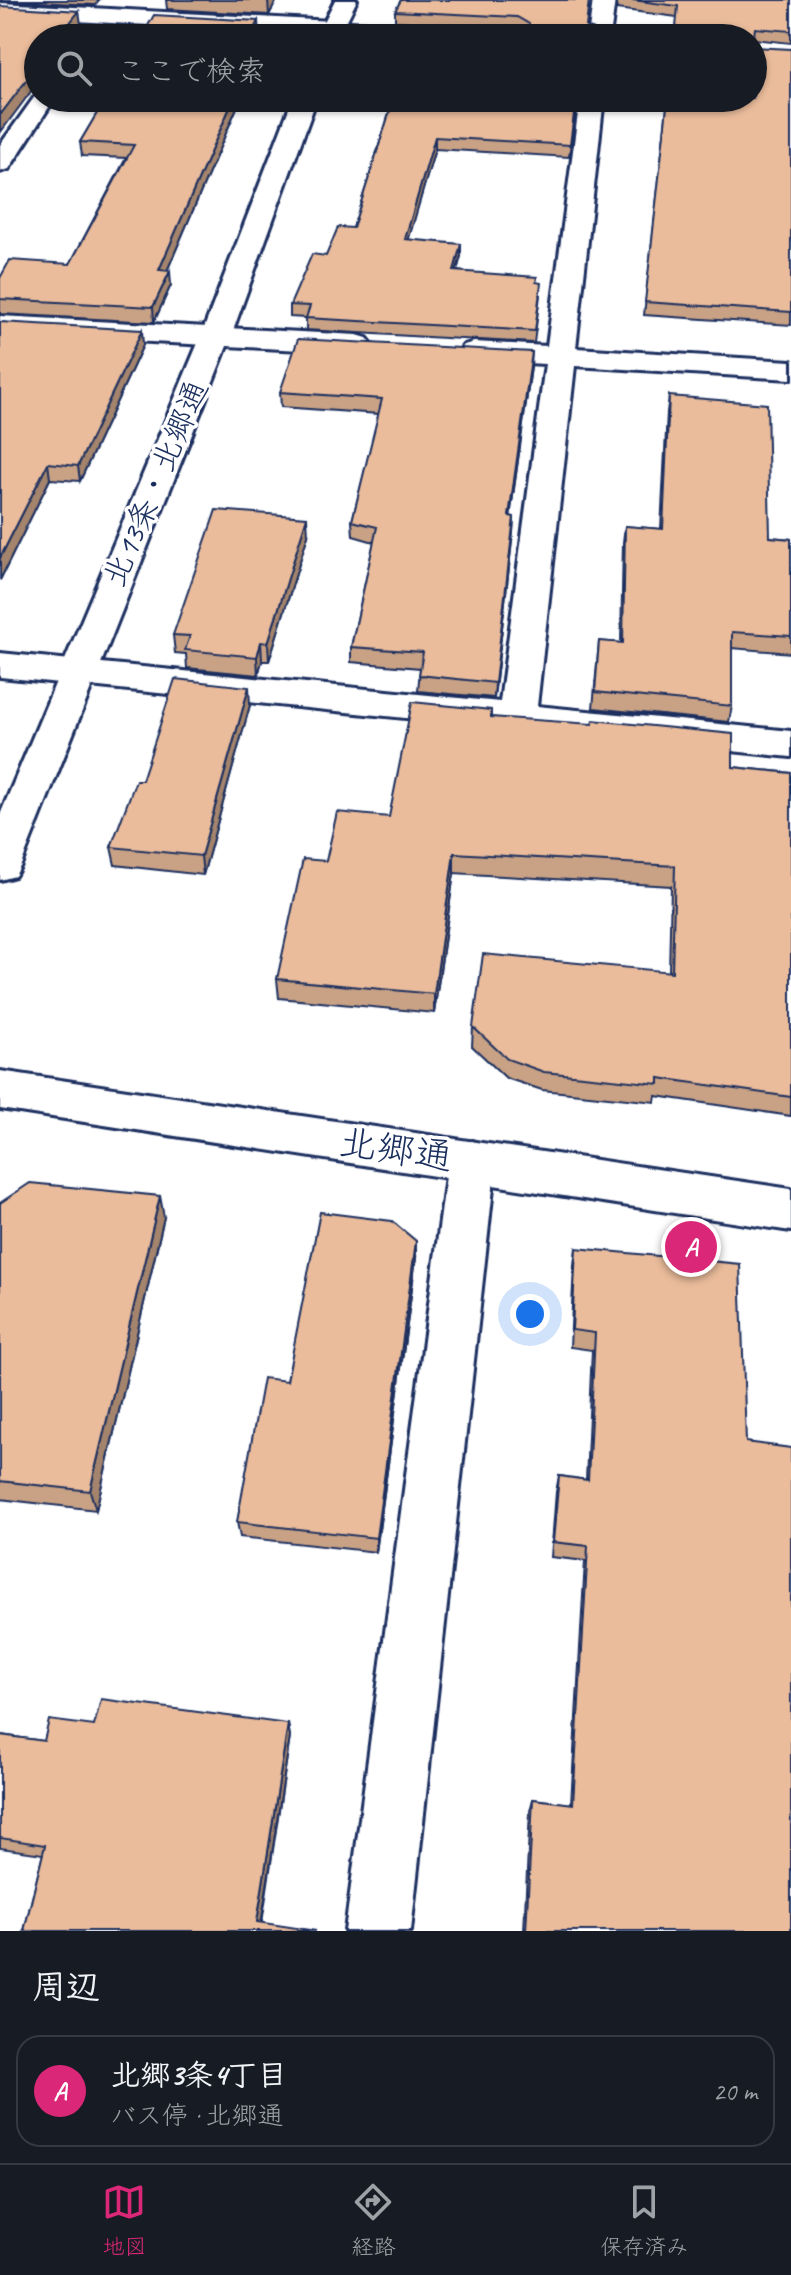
<!DOCTYPE html>
<html lang="ja">
<meta charset="utf-8">
<style>
:root{--surface:#171b24;--page:#242831;--text:#f1f3f6;--muted:#9ea1a6;--line:#363941;--accent:#db2777}
body{margin:0;font-family:Caveat,"Klee One",sans-serif;background:var(--page);color:var(--text)}
.you{position:absolute;left:530px;top:1314px;width:28px;height:28px;margin:-20px;border:6px solid #fff;border-radius:50%;background:#1a73e8;box-shadow:0 0 0 12px #1a73e833}
.badge{display:grid;place-items:center;width:52px;height:52px;border-radius:50%;background:var(--accent);color:#fff;font-size:26px;font-weight:700}
.pin{position:absolute;translate:-50% -50%;border:4px solid #fff;box-shadow:0 2px 8px #0006}
.list{margin:0;padding:0;list-style:none}
h2{display:flex;justify-content:space-between;align-items:center;height:104px;margin:0;padding:0 32px;font-size:34px}
h2 small{font-size:26px;font-weight:400;color:var(--muted)}
.list li{display:grid;grid-template-columns:52px 1fr auto;gap:24px;align-items:center;box-sizing:border-box;height:112px;margin:0 16px 16px;padding:0 16px;border:2px solid var(--line);border-radius:24px}
.list b{display:block;font-size:30px;white-space:nowrap}
.list p{margin:0;font-size:26px;white-space:nowrap;color:var(--muted)}
.list em{font-size:26px;font-style:normal;color:var(--muted)}
.icon{flex:none;width:44px;height:44px;fill:none;stroke:currentColor;stroke-width:2;stroke-linecap:round;stroke-linejoin:round}
.map{position:relative;flex:none;width:791px;height:1931px;overflow:hidden}
.search{position:absolute;background:var(--surface);box-shadow:0 2px 6px #0004;left:24px;right:24px;top:24px;height:88px;display:flex;align-items:center;gap:20px;box-sizing:border-box;padding:0 28px;border-radius:44px;color:var(--muted);font-size:30px}
.sheet{height:232px;background:var(--surface)}
nav{display:flex;justify-content:space-around;align-items:center;box-sizing:border-box;height:112px;border-top:2px solid var(--line);background:var(--surface);font-size:22px;color:var(--muted)}
nav a{display:grid;justify-items:center;gap:4px}
nav .on{color:var(--accent)}
.map>svg:first-child{display:block}
.lines{fill:none;stroke-linecap:round;stroke-linejoin:round}
.street-casing{stroke:#1b2f5e;stroke-width:6}
.secondary-casing{stroke:#1b2f5e;stroke-width:6}
.street{fill:#fff;fill-rule:evenodd}
.secondary{fill:#fff;fill-rule:evenodd}
.wall{fill:#c9a285;stroke:#1b2f5e;stroke-width:2}
.shaded-wall{fill:#a4846c;stroke:#1b2f5e;stroke-width:2}
.building{fill:#eabc9b;stroke:#1b2f5e;stroke-width:2}
.labels{text-anchor:middle;stroke-width:7;stroke-linejoin:round;paint-order:stroke}
.far-street-label{font-size:32px;fill:#1b2f5e;stroke:#fff}
.street-label{font-size:38px;fill:#1b2f5e;stroke:#fff}
</style>
<div class="map">
<svg width="791" height="1931" viewBox="0 0 791 1931">
<rect width="100%" height="100%" fill="#fff"/>
<filter id="ink" filterUnits="userSpaceOnUse"><feTurbulence type="fractalNoise" baseFrequency=".0125" numOctaves="2"/><feDisplacementMap in="SourceGraphic" scale="16" xChannelSelector="R" yChannelSelector="G"/><feConvolveMatrix kernelMatrix="1 2 1 2 8 2 1 2 1" color-interpolation-filters="sRGB"/></filter>
<g filter="url(#ink)">
<g class="lines">
<g class="street-casing">
<g id="street">
<polygon points="593,0 615,0 610,38 588,38"/>
<polygon points="0,3 516,31 527,38 393,38 0,17"/>
<polygon points="38,92 38,98 55,98 9,169 0,172 0,145"/>
<polygon points="580,98 604,98 576,348 791,361 791,379 575,366 537,706 791,731 791,757 0,677 0,653 500,702 545,364 474,360 464,357 459,351 464,345 474,342 547,346"/>
<polygon points="0,316 357,335 367,338 372,344 367,350 357,353 0,334"/>
<polygon points="472,1141 489,1147 496,1161 411,1931 345,1931 448,1161 455,1147"/>
</g>
</g>
<g class="secondary-casing">
<g id="secondary">
<polygon points="335,0 357,0 338,38 316,38"/>
<polygon points="293,98 317,98 231,336 21,865 15,876 0,880 0,815 201,336"/>
<polygon points="0,1071 791,1189 791,1231 0,1109"/>
</g>
</g>
<use href="#street" class="street"/>
<use href="#secondary" class="secondary"/>
</g>
<g class="wall">
<polygon points="0,0 99,0 95,5"/>
<polygon points="166,0 277,0 269,15 167,9"/>
<polygon points="401,0 586,27 518,29 395,21 395,11"/>
<polygon points="615,0 791,0 791,43 753,39 677,17 617,9"/>
<polygon points="791,49 791,325 644,315 668,98"/>
<polygon points="106,98 241,98 167,271 171,285 154,322 0,314 0,278 70,264 126,158 82,156 80,142"/>
<polygon points="394,98 577,98 569,157 435,149 408,240 461,256 457,271 536,283 540,295 534,343 306,330 306,318 290,317 290,305 326,256 353,228"/>
<polygon points="0,322 143,345 80,481 50,479 0,580"/>
<polygon points="531,367 510,516 514,517 513,532 494,698 418,691 420,668 351,662 351,647 374,542 353,536 352,521 379,414 281,407 280,392"/>
<polygon points="669,396 770,537 791,539 791,653 732,648 732,706 729,722 593,708 599,641 621,643 623,542 625,526 661,529 667,412"/>
<polygon points="308,535 269,661 262,661 258,675 187,668 186,654 175,653 173,635"/>
<polygon points="250,705 203,875 115,865 111,847 142,780"/>
<polygon points="491,717 733,767 791,773 791,1116 656,1096 655,1102 542,1090 506,1078 472,1046 473,1027 669,972 671,886 454,873 434,1013 279,998 277,979 326,861 389,817"/>
<polygon points="0,1203 164,1217 96,1510 0,1499"/>
<polygon points="576,1248 746,1442 791,1931 524,1931 530,1811 533,1799 571,1804 585,1561 551,1557 556,1492 559,1476 586,1480 592,1350 570,1347 574,1265"/>
<polygon points="416,1258 376,1552 240,1537 237,1522 287,1381"/>
<polygon points="288,1724 290,1737 262,1923 24,1931 43,1854 0,1848 0,1735 44,1741 94,1726"/>
</g>
<g class="shaded-wall">
<polygon points="269,0 277,0 269,15 268,1"/>
<polygon points="79,11 81,24 71,38 58,38"/>
<polygon points="258,21 259,34 256,38 249,38"/>
<polygon points="38,65 38,82 0,133 0,115"/>
<polygon points="234,98 241,98 161,285 159,270"/>
<polygon points="435,137 435,149 405,252 405,239"/>
<polygon points="461,244 461,256 453,283 454,271"/>
<polygon points="170,271 171,285 154,322 153,307"/>
<polygon points="142,330 143,345 80,481 78,466"/>
<polygon points="532,352 531,367 508,532 509,516"/>
<polygon points="48,463 50,479 0,580 0,558"/>
<polygon points="307,517 308,535 269,661 268,643"/>
<polygon points="514,517 513,532 494,698 495,683"/>
<polygon points="261,642 262,661 258,675 257,657"/>
<polygon points="249,687 250,705 203,875 201,856"/>
<polygon points="454,853 454,873 434,1013 434,994"/>
<polygon points="160,1196 164,1217 96,1510 90,1491"/>
<polygon points="416,1241 416,1258 376,1552 376,1538"/>
<polygon points="288,1724 290,1737 260,1931 257,1922"/>
</g>
<g class="building">
<polygon points="401,0 589,0 586,27 594,30 593,38 384,38 387,30 530,29 529,24 517,17 395,11"/>
<polygon points="632,0 791,0 791,31 755,28 753,43 753,38 675,38 678,6"/>
<polygon points="0,6 79,11 58,38 38,38 38,65 0,115"/>
<polygon points="154,15 258,21 249,38 141,38"/>
<polygon points="753,47 791,49 791,312 645,302 668,98 753,98"/>
<polygon points="106,98 234,98 159,270 170,271 153,307 0,299 0,278 10,260 70,264 134,145 80,142"/>
<polygon points="394,98 576,98 570,145 435,137 405,239 461,244 454,271 537,277 536,282 541,283 535,331 306,318 310,306 290,305 312,254 326,256 338,227 353,228"/>
<polygon points="0,322 142,330 78,466 48,463 0,558"/>
<polygon points="298,339 532,352 509,516 514,517 495,683 419,675 423,652 351,647 377,527 352,521 382,399 280,392"/>
<polygon points="669,396 767,404 770,537 791,539 791,636 732,632 732,706 595,692 599,641 623,643 625,526 663,529"/>
<polygon points="216,510 307,517 268,643 261,642 257,657 185,650 190,636 173,635"/>
<polygon points="175,679 249,687 201,856 111,847 136,780 142,780"/>
<polygon points="412,702 491,710 491,717 592,724 593,720 733,734 733,767 791,773 791,1097 659,1078 659,1084 544,1072 507,1059 473,1027 483,954 672,972 675,866 454,853 434,994 277,979 303,859 326,861 337,812 389,817"/>
<polygon points="30,1183 160,1196 90,1491 0,1481 0,1203"/>
<polygon points="320,1212 392,1221 416,1241 376,1538 237,1522 263,1378 287,1381"/>
<polygon points="576,1248 740,1264 746,1442 791,1448 791,1931 526,1931 533,1799 573,1804 588,1546 553,1542 559,1476 588,1480 595,1333 572,1330"/>
<polygon points="101,1699 288,1724 257,1922 316,1931 24,1931 45,1845 0,1838 0,1735 44,1741 49,1720 94,1726"/>
</g>
</g>
<g class="labels">
<g class="far-street-label">
<text transform="translate(155 483) rotate(-67)" y="11">北13条・北郷通</text>
</g>
<g class="street-label">
<text transform="translate(396 1149) rotate(8)" y="13">北郷通</text>
</g>
</g>
</svg>
<div class="you"></div>
<div class="pin badge" style="left:691px;top:1247px">A</div>
<div class="search"><svg class="icon" aria-label="search" viewBox="0 0 24 24"><circle cx="10" cy="10" r="6"/><path d="M15 15l6 6"/></svg>ここで検索</div>
</div>
<section class="sheet">
<h2>周辺<small></small></h2>
<ul class="list">
<li><span class="badge">A</span><div><b>北郷3条4丁目</b><p>バス停 · 北郷通</p></div><em>20 m</em></li>
</ul>
</section>
<nav>
<a class="on"><svg class="icon" aria-label="map" viewBox="0 0 24 24"><path d="M3 6l6-2 6 2 6-2v14l-6 2-6-2-6 2zM9 4v14M15 6v14"/></svg>地図</a>
<a><svg class="icon" aria-label="directions" viewBox="0 0 24 24"><path d="M12 3l9 9-9 9-9-9zM9 14v-3h6M13 9l2 2-2 2"/></svg>経路</a>
<a><svg class="icon" aria-label="saved" viewBox="0 0 24 24"><path d="M7 4h10v16l-5-4-5 4z"/></svg>保存済み</a>
</nav>
